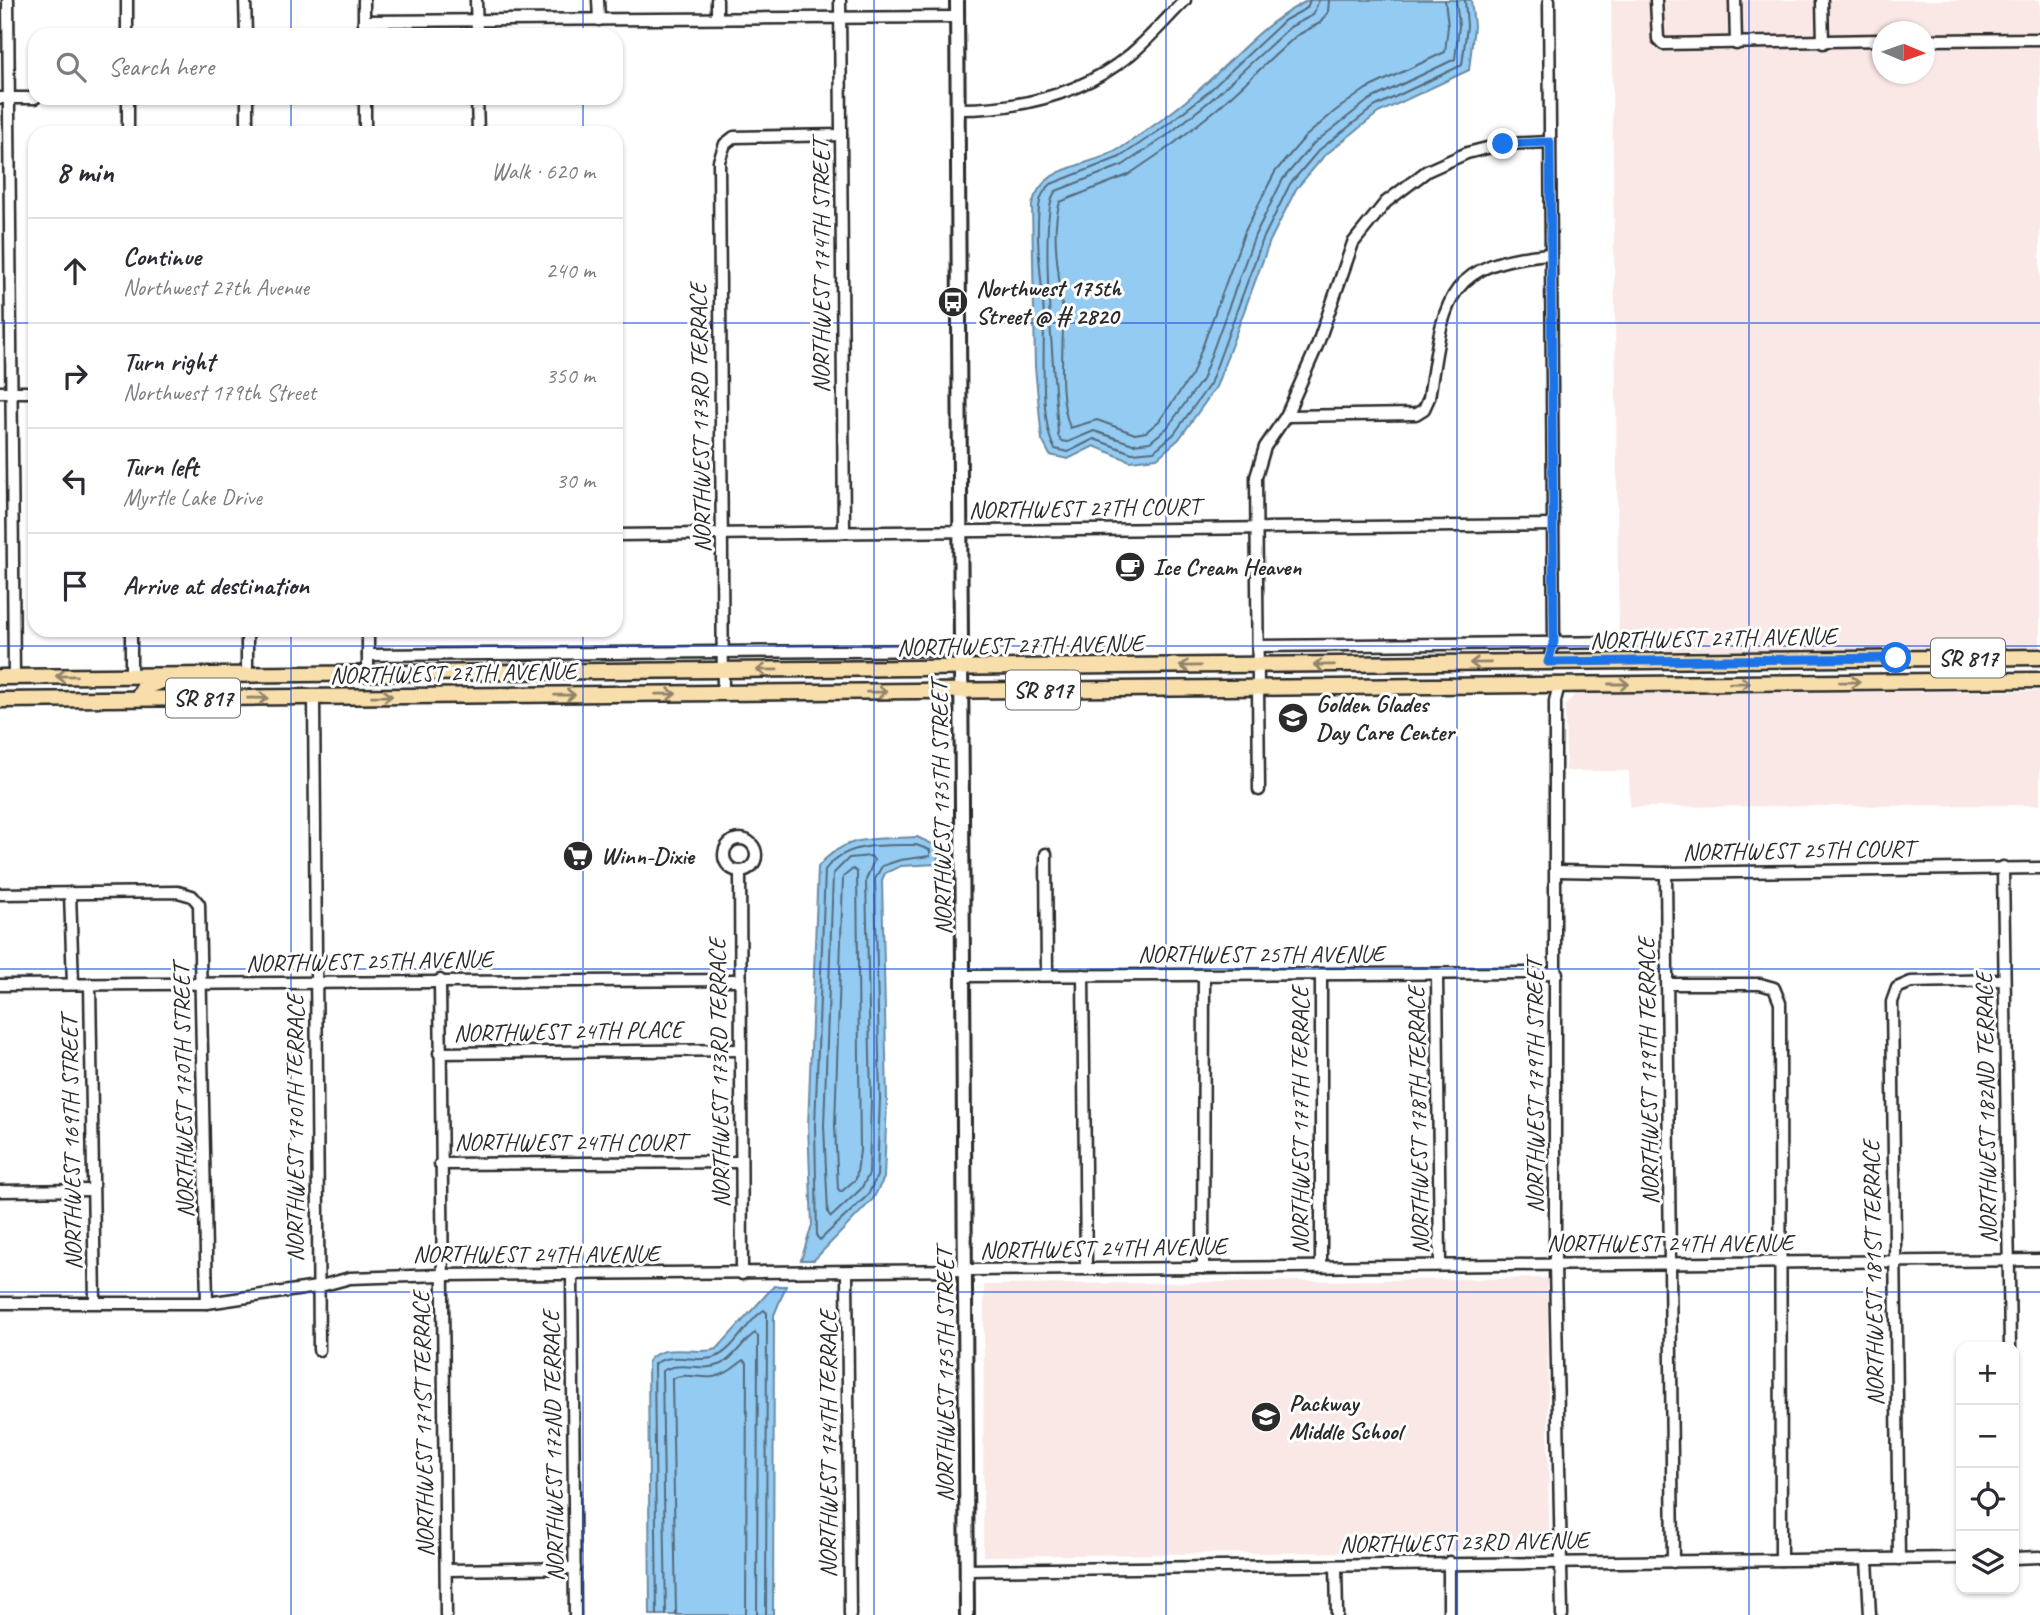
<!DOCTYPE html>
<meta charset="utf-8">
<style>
:root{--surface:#fff;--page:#f2f2f3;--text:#2b2b33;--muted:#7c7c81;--line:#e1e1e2}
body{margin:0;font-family:Caveat,sans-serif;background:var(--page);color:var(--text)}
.controls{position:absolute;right:21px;bottom:21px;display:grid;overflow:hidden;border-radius:14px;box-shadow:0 2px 5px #0004}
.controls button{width:63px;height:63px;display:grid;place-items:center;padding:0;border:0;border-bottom:2px solid var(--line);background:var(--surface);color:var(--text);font:35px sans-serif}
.compass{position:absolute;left:1872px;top:21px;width:63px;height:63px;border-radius:50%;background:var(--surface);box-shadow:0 2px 5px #0004;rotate:92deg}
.stop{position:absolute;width:21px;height:21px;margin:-16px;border:5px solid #1a73e8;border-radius:50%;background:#fff}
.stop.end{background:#1a73e8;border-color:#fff;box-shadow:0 2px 7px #0008}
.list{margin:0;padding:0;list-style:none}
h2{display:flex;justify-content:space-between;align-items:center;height:91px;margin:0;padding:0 28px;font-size:30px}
h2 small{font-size:23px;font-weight:400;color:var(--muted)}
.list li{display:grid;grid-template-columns:46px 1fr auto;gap:21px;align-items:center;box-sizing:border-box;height:105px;padding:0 28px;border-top:2px solid var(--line)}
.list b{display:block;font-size:26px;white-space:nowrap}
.list p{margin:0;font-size:23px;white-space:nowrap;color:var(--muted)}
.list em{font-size:23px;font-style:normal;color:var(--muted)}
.icon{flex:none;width:38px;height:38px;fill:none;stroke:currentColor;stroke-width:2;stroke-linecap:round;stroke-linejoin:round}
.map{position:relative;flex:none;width:2040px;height:1615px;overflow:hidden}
.search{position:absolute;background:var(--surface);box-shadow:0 2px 5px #0004;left:28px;top:28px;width:595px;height:77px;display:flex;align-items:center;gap:18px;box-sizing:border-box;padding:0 24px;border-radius:21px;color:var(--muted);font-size:26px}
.panel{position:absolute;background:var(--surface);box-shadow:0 2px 5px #0004;left:28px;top:126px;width:595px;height:511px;border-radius:21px}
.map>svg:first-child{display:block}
.built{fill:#fae8e6;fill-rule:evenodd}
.water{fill:#94cbf2;stroke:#6a8ba2;stroke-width:2}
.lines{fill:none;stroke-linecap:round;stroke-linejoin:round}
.shore{stroke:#556b7b;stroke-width:2}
.minor-casing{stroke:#2b2b2b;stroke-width:15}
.tertiary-casing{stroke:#2b2b2b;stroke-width:18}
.primary-casing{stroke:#2b2b2b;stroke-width:19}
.minor{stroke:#fff;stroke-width:10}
.tertiary{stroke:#fff;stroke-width:12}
.primary{stroke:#f8deab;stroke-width:14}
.oneway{stroke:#92846b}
.route{stroke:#1a73e8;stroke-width:9}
.grid{fill:none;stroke:#1d4ed8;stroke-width:2;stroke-opacity:0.55}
.labels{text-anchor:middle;stroke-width:6;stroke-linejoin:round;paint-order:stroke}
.shield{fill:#fff;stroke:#6b6b6b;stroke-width:2}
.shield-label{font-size:23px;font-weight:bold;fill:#2b2b2b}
.street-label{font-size:24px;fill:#2b2b2b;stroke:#fff}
.poi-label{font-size:24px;font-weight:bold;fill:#2b2b2b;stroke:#fff;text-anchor:start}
</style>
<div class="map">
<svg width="2040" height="1615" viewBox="0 0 2040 1615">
<rect width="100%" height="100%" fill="#fff"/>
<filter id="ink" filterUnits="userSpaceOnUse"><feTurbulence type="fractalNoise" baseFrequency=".0143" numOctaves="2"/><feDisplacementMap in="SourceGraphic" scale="14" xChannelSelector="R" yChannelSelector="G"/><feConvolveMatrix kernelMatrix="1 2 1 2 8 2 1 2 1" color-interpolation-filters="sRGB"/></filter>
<g filter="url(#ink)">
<g class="built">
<path d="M 1611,0 L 2040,0 L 2040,647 L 1619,651 ZM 1882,32 L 1924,32 L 1924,74 L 1882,74 Z"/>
<polygon points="2040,691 2040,805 1630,807 1629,771 1566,771 1565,706 1575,694"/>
<polygon points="1547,1278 1549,1550 983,1556 984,1285"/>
</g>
<g class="water">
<path d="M 1309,0 L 1471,0 L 1474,26 L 1469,70 L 1378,113 L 1324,156 L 1296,189 L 1270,241 L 1216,387 L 1179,439 L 1157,458 L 1130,461 L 1094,446 L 1068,459 L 1050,455 L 1042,440 L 1035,367 L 1032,205 C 1043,162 1089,169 1121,148 C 1149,129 1177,110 1202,87 C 1238,55 1265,21 1309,0 Z"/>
<path d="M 917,837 L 939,847 L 937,864 L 901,866 L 885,873 L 882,880 L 887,1099 L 884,1178 L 873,1199 L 814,1260 L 801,1260 L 812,1225 L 808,1126 L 818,867 C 845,833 876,840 917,837 Z"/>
<path d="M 774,1286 L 786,1286 L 774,1315 L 773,1615 L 650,1615 L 648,1361 C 664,1341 696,1356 717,1349 Z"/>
</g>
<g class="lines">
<g class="shore">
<path d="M 1310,0 L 1307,8 L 1285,20 L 1206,94 L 1160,130 L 1120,157 L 1051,184 C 1043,191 1040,197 1039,207 C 1035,245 1043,283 1044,320 C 1044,351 1040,425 1055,449 L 1068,452 L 1094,439 L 1132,453 L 1154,451 L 1174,434 L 1210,384 L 1263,239 L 1290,184 L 1319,150 L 1374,107 L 1462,65 L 1467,26 L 1465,0"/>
<path d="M 1319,0 L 1313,15 L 1290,27 L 1211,100 L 1165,137 L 1123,165 L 1056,191 C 1036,209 1057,398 1058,435 L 1061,441 L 1068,442 L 1094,431 L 1133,444 L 1150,442 L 1167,428 L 1202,380 L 1255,235 L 1283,179 L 1313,144 L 1369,100 L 1455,59 L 1459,26 L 1456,0"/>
<path d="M 1329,0 L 1328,12 L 1320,23 L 1296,36 L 1218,108 L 1172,145 L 1128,175 L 1060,202 C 1049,236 1062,284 1063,321 C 1063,355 1058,396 1070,428 L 1097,420 L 1135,434 L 1146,432 L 1159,421 L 1192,375 L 1245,231 L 1275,172 L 1305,137 L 1335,111 L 1366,89 L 1445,52 L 1448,26 L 1445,0"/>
<path d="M 916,845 L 930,850 L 930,856 L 900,860 L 882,866 L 875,879 L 880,1099 L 877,1176 L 868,1195 L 820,1240 L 817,1237 L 815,1126 L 825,870 C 845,842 884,845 916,845 Z"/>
<polygon points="871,856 874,860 866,880 871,1099 869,1174 861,1189 831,1217 828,1213 824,1126 833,874 849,858"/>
<polygon points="853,869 857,872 860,1151 856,1179 841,1192 838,1189 835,1126 843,877"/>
<path d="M 657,1615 L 654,1364 C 674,1350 700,1365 718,1356 C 736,1347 747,1321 764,1310 L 767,1313 L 766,1615"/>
<path d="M 666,1615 L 662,1371 C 681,1360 703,1373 722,1364 C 735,1357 743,1341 755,1333 L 758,1336 L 757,1615"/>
<path d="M 676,1615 L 672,1379 C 685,1372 699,1379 713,1377 C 727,1375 734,1367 744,1360 L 747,1363 L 746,1615"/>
</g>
<g class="minor-casing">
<g id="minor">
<polyline points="8,0 14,677"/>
<polyline points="127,0 127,35"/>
<polyline points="245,0 246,35"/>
<polyline points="364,0 364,35"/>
<polyline points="476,0 477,35"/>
<polyline points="598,0 599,20"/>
<polyline points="840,0 844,532"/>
<polyline points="1656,0 1658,39 1663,44 1882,40"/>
<polyline points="1735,0 1736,44"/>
<polyline points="1822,0 1823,43"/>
<polyline points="717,16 717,0"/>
<polyline points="364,21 957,17"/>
<polyline points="1924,40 2040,39"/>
<polyline points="0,98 35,98"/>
<polyline points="128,98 128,133"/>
<polyline points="247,98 247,133"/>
<polyline points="365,98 365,133"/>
<polyline points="477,98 478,133"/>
<path d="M 958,109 C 1021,109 1081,95 1131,54 C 1150,38 1167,18 1185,0"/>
<polyline points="0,392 35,392"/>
<path d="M 1286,416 L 1416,414 L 1424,409 L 1429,398 C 1444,303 1442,262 1551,254"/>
<polyline points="616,535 1553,525"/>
<polyline points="131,630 131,676"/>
<polyline points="247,630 247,675"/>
<polyline points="1258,646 1624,642"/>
<polyline points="368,655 960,650"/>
<polyline points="1548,662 1554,642 1549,0"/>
<polyline points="368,674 368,630"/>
<polyline points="1559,685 1555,701 1555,1264 1562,1615"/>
<polyline points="723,693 719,161 725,144 734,137 841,135"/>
<polyline points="314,697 319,1350"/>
<polyline points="1259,790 1256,477 1265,447 1286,416 1317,346 1353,243 1386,202 1427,171 1467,153 1503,144 1550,142"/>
<circle cx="740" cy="855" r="16"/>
<polyline points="1046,854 1047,975"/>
<polyline points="2003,867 2010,1347"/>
<polyline points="740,871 742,1274"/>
<polyline points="1556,871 1666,873 2040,868"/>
<polyline points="1666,873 1673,1562"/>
<polyline points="70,893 73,984"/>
<polyline points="0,894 178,892 192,896 199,904 207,1303"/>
<polyline points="1321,974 1321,1266"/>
<polyline points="1437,974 1440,1265"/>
<polyline points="1083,975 1086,1269"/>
<polyline points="965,976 1557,973"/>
<polyline points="440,980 446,1615"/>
<polyline points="90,984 95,1302"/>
<polyline points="1668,984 1760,984 1774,988 1780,1003 1781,1560"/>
<polyline points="0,985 738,980"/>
<polyline points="439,1053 740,1050"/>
<polyline points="440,1164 741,1162"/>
<polyline points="0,1191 92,1190"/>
<polyline points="1203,1268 1204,975"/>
<polyline points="847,1273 850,1615"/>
<polyline points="572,1276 575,1615"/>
<polyline points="0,1303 207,1303 317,1287 350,1278 442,1275 2040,1260"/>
<polyline points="2014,1558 2040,1557"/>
<polyline points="1867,1559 1870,1615"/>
<polyline points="1899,1559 1892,1002 1897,988 1911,982 2003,980"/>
<polyline points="1449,1562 1449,1615"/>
<polyline points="1336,1566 1337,1615"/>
<polyline points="446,1570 575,1568"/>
<polyline points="967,1570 1961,1558"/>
</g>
</g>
<g class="tertiary-casing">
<polyline id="tertiary" points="957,0 967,1615"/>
</g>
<g class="primary-casing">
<g id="primary">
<polyline points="0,677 2040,657"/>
<polyline points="138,698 143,688 170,678"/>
<polyline points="0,700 2040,680"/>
</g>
</g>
<use href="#minor" class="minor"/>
<use href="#tertiary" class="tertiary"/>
<use href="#primary" class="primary"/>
</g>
<defs><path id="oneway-shaft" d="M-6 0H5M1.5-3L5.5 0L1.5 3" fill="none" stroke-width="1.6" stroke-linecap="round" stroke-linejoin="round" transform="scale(1.75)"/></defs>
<g class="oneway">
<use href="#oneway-shaft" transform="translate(1480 663) rotate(179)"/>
<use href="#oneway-shaft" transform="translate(1324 665) rotate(179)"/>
<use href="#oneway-shaft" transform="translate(1190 666) rotate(179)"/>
<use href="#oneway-shaft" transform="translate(767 670) rotate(179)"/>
<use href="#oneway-shaft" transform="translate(66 676) rotate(179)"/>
<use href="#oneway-shaft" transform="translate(1850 682) rotate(-1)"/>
<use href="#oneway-shaft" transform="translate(1740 683) rotate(-1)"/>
<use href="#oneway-shaft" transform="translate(1619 684)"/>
<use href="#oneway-shaft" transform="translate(877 692) rotate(-1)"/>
<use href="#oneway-shaft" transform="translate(666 694) rotate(-1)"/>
<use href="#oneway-shaft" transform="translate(565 695) rotate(-1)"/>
<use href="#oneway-shaft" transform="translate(382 696) rotate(-1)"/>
<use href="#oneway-shaft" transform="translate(258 698) rotate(-1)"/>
</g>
</g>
<g class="lines" filter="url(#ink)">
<polyline class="route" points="1503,144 1550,142 1554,642 1548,662 1896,658"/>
</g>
<path class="grid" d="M 291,0 L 291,35M 583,0 L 583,35M 874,0 L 874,1615M 1166,0 L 1166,1615M 1457,0 L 1457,1615M 1749,0 L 1749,1615M 291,98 L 291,133M 583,98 L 583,133M 0,323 L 35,323M 616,323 L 2040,323M 291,630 L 291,1615M 583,630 L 583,1615M 0,646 L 2040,646M 0,969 L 2040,969M 0,1292 L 2040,1292"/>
<defs>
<g id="bus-disc" transform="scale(1.575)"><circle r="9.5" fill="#2b2b2b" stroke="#fff"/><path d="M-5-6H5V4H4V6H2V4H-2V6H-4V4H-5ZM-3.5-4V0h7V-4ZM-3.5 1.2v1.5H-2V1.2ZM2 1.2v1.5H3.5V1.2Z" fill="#fff"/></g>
<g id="cafe-disc" transform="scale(1.575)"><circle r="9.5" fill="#2b2b2b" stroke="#fff"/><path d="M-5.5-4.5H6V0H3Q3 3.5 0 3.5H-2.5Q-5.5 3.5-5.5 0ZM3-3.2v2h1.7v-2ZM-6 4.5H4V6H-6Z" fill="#fff"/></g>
<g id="school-disc" transform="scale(1.575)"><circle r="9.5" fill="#2b2b2b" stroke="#fff"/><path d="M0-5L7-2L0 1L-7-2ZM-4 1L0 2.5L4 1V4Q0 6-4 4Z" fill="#fff"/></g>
<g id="supermarket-disc" transform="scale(1.575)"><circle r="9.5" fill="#2b2b2b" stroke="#fff"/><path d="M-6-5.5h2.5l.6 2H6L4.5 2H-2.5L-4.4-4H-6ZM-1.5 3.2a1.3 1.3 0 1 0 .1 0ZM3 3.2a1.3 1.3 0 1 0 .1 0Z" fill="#fff"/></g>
</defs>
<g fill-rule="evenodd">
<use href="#bus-disc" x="953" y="302"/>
<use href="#cafe-disc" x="1130" y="567"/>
<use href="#school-disc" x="1293" y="718"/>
<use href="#supermarket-disc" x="578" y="856"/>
<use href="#school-disc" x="1266" y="1417"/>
</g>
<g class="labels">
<g class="shield">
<rect x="1931" y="638.5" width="74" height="39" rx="5"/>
<rect x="1006" y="670.5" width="74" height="39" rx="5"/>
<rect x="166" y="678.5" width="74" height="39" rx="5"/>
</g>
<g class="shield-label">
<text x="1968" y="666">SR 817</text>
<text x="1043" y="698">SR 817</text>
<text x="203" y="706">SR 817</text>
</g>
<g class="street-label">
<text transform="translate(821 266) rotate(-90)" y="8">NORTHWEST 174TH STREET</text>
<text transform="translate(700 418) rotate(-91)" y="8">NORTHWEST 173RD TERRACE</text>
<text transform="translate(1084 508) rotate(-1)" y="8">NORTHWEST 27TH COURT</text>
<text transform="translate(1713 638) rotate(-1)" y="8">NORTHWEST 27TH AVENUE</text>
<text transform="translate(1020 645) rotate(-1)" y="8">NORTHWEST 27TH AVENUE</text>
<text transform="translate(453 673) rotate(-1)" y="8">NORTHWEST 27TH AVENUE</text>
<text transform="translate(941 808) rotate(-91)" y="8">NORTHWEST 175TH STREET</text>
<text transform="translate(1798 850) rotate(-1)" y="8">NORTHWEST 25TH COURT</text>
<text x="1261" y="962">NORTHWEST 25TH AVENUE</text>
<text transform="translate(369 961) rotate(-1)" y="8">NORTHWEST 25TH AVENUE</text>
<text transform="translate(568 1031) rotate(-1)" y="8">NORTHWEST 24TH PLACE</text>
<text transform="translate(1648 1071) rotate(-91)" y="8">NORTHWEST 179TH TERRACE</text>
<text transform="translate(719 1073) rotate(-91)" y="8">NORTHWEST 173RD TERRACE</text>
<text transform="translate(1535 1086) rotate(-90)" y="8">NORTHWEST 179TH STREET</text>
<text transform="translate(183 1091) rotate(-91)" y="8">NORTHWEST 170TH STREET</text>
<text transform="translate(1986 1108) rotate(-91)" y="8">NORTHWEST 182ND TERRACE</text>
<text transform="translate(1300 1120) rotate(-90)" y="8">NORTHWEST 177TH TERRACE</text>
<text transform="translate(1418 1120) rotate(-91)" y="8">NORTHWEST 178TH TERRACE</text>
<text transform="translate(295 1128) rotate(-90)" y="8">NORTHWEST 170TH TERRACE</text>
<text x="570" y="1150">NORTHWEST 24TH COURT</text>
<text transform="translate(71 1143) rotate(-91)" y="8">NORTHWEST 169TH STREET</text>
<text x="1670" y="1251">NORTHWEST 24TH AVENUE</text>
<text transform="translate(1103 1248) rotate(-1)" y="8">NORTHWEST 24TH AVENUE</text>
<text x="536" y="1262">NORTHWEST 24TH AVENUE</text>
<text transform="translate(1873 1273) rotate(-91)" y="8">NORTHWEST 181ST TERRACE</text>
<text transform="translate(945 1375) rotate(-90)" y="8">NORTHWEST 175TH STREET</text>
<text transform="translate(423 1424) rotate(-91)" y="8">NORTHWEST 171ST TERRACE</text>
<text transform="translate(828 1444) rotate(-90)" y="8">NORTHWEST 174TH TERRACE</text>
<text transform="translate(553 1446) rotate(-91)" y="8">NORTHWEST 172ND TERRACE</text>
<text transform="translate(1464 1542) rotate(-1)" y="8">NORTHWEST 23RD AVENUE</text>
</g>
<g class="poi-label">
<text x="976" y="296">Northwest 175th<tspan x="976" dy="28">Street @ # 2820</tspan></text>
<text x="1153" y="575">Ice Cream Heaven</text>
<text x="1316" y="712">Golden Glades<tspan x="1316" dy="28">Day Care Center</tspan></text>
<text x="601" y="864">Winn-Dixie</text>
<text x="1289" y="1411">Packway<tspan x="1289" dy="28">Middle School</tspan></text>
</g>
</g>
</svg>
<div class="controls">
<button>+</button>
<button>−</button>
<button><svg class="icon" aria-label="locate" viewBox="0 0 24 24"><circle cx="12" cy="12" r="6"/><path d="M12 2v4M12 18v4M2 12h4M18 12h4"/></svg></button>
<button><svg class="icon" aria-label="layers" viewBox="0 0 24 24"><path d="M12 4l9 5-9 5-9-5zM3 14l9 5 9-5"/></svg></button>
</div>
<svg class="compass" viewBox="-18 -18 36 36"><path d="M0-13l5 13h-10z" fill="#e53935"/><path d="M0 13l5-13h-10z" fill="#7c7c81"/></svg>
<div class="stop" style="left:1896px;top:658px"></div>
<div class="stop end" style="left:1503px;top:144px"></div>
<div class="search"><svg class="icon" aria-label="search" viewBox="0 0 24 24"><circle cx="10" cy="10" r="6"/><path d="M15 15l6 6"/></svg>Search here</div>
<section class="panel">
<h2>8 min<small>Walk · 620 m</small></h2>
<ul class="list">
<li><svg class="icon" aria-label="ahead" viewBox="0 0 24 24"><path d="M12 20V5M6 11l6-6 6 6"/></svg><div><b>Continue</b><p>Northwest 27th Avenue</p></div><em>240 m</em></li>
<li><svg class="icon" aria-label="right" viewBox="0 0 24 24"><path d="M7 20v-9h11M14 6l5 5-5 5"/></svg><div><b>Turn right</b><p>Northwest 179th Street</p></div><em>350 m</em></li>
<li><svg class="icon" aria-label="left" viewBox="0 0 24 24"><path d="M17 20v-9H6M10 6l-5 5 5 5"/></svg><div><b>Turn left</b><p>Myrtle Lake Drive</p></div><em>30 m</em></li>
<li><svg class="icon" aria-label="arrive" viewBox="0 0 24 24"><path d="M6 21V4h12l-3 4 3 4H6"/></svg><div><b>Arrive at destination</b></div></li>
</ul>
</section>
</div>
